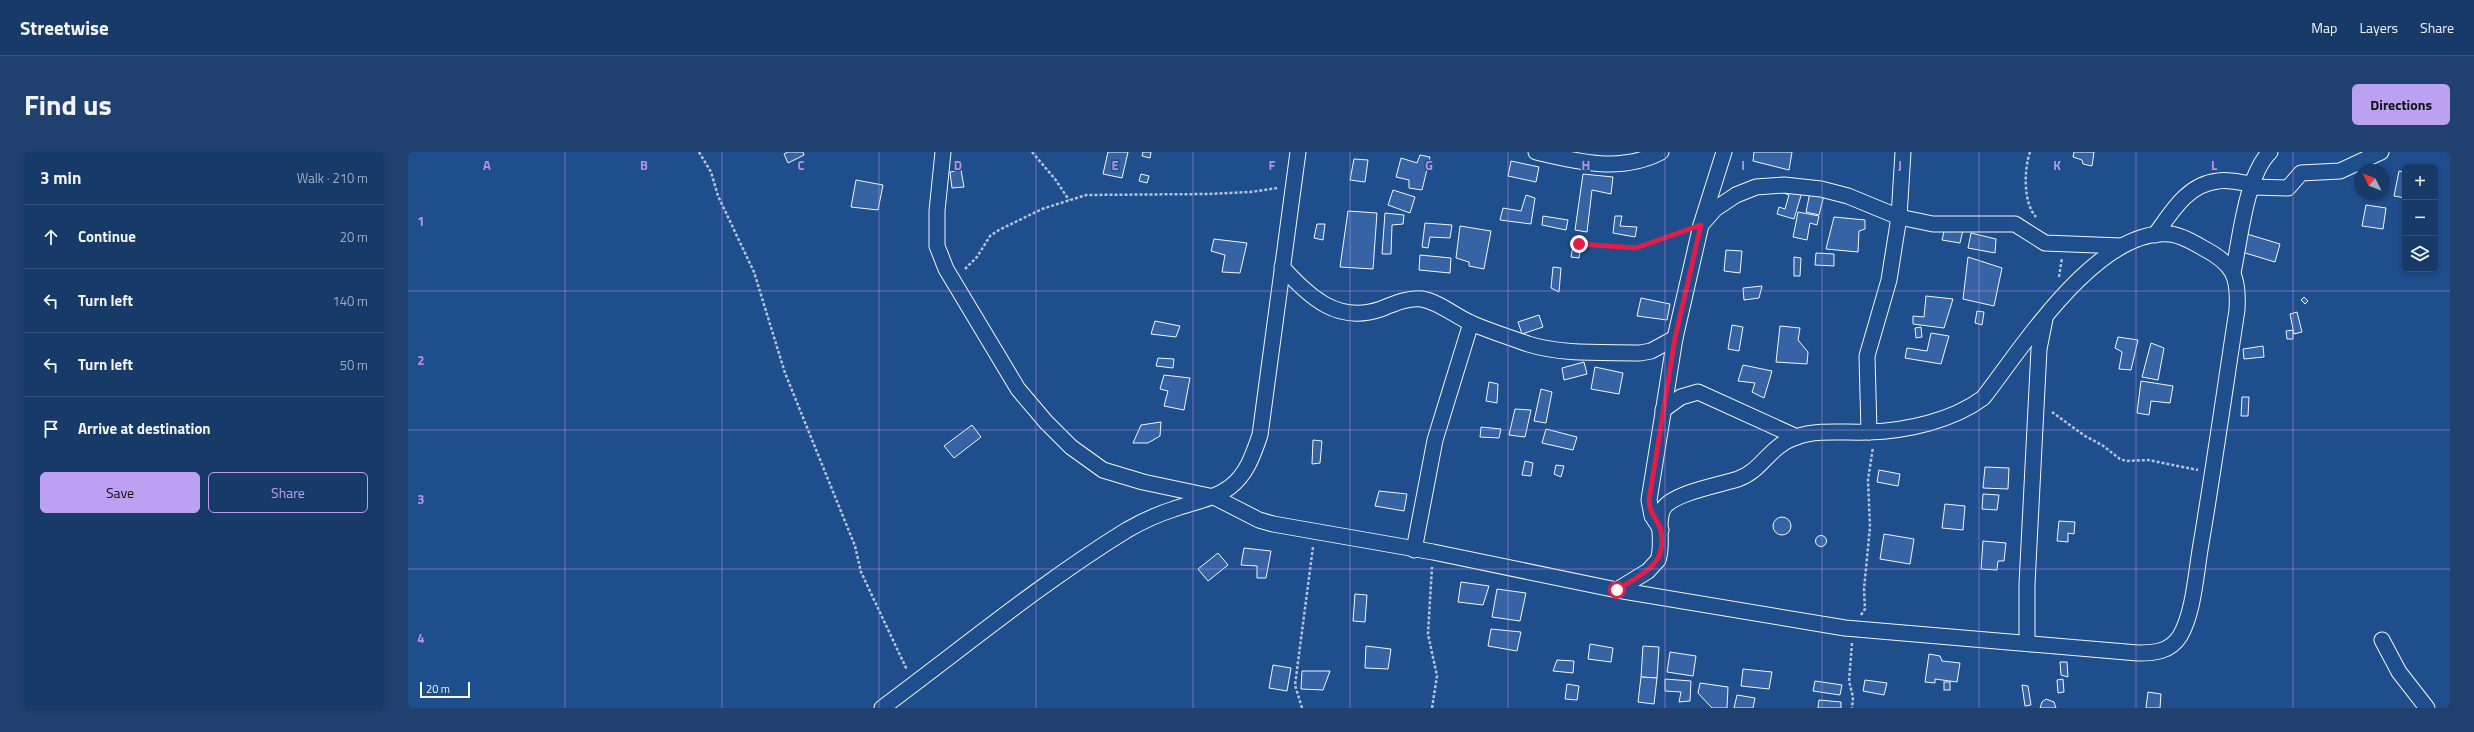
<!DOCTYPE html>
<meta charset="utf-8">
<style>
:root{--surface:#173a69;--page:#20416f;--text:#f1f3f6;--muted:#9eadc0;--line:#36547d;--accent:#bca0f2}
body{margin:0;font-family:"Titillium Web",sans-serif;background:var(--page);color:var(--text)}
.controls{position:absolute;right:12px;top:12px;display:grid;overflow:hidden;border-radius:6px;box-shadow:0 2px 6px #0003}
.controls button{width:36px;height:36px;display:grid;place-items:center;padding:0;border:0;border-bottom:1px solid var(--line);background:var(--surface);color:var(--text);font:20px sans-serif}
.compass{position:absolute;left:1946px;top:12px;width:36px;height:36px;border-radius:50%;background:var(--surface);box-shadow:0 2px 6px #0003;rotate:312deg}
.scale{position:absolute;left:12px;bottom:10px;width:50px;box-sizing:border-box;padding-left:4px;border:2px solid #f2f6ff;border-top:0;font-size:11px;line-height:14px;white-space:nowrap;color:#f2f6ff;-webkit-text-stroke:3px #1f4e8c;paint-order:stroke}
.stop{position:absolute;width:12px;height:12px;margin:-9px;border:3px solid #e11d48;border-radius:50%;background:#fff}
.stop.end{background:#e11d48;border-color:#fff;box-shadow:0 1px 4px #0008}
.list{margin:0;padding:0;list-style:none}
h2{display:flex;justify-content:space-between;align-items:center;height:52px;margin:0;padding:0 16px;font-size:17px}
h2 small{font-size:13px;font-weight:400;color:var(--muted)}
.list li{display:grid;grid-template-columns:26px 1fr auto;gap:12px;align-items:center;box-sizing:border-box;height:64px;padding:0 16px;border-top:1px solid var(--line)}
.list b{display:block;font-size:15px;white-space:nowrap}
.list em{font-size:13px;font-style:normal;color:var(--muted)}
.actions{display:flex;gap:8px;padding:12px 16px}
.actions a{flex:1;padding:9px 0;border:1px solid var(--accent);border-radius:6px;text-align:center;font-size:14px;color:var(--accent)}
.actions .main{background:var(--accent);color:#111}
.icon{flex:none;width:22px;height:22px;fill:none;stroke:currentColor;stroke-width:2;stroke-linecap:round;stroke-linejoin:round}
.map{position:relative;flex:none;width:2042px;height:556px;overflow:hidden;border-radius:6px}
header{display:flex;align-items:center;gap:24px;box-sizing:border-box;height:56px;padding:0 20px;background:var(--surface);border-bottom:1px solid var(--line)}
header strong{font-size:19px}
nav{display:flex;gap:22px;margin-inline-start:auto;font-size:14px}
.intro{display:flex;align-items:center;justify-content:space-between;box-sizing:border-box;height:96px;padding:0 24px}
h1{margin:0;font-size:28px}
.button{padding:10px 18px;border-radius:6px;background:var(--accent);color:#111;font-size:14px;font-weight:700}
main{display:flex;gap:24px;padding:0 24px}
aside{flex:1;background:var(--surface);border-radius:6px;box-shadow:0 2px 6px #0003}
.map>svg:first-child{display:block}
.building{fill:#3563a3;stroke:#f2f6ff}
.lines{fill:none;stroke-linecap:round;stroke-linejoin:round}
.minor-casing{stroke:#f2f6ff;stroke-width:17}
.path{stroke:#b3c4dc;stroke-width:2.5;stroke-dasharray:3 2;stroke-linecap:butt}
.minor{stroke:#1f4e8c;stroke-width:15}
.route{stroke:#e11d48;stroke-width:5}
.grid{fill:none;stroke:#b691df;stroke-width:1;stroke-opacity:0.55}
.grid-label{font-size:13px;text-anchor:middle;font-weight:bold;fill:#b691df;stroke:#1f4e8c;stroke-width:3;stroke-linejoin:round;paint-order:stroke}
</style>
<header>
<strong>Streetwise</strong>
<nav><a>Map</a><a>Layers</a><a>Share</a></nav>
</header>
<div class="intro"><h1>Find us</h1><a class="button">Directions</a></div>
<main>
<aside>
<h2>3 min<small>Walk · 210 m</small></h2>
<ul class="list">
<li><svg class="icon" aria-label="ahead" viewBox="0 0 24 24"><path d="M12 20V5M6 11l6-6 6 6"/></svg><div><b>Continue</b></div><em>20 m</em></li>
<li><svg class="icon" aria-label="left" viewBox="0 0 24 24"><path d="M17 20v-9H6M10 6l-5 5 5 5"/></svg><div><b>Turn left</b></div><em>140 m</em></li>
<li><svg class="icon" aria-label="left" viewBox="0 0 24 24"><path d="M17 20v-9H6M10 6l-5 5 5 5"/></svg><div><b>Turn left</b></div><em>50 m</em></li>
<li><svg class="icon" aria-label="arrive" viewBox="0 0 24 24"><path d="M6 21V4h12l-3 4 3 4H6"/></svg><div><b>Arrive at destination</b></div></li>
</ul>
<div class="actions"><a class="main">Save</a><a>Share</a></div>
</aside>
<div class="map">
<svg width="2042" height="556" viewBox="0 0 2042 556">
<rect width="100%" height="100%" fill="#1f4e8c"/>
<g class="building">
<polygon points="380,0 395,0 396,3 380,11 376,2"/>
<polygon points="700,0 720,0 714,26 695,22"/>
<polygon points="735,0 743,0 742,6 734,4"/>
<polygon points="1346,0 1384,0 1381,18 1345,9"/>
<polygon points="1666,0 1686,0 1684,14 1675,12 1674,8 1665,5"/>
<polygon points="1012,3 1022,5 1014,38 1001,36 1001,28 988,25 993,6 1009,11"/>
<polygon points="946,7 960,8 957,30 942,28"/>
<polygon points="1103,9 1131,15 1128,30 1100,24"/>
<polygon points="553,18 556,35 544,36 542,20"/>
<polygon points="1991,19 1997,20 1997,46 1986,44"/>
<polygon points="733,22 741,24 739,31 731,29"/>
<polygon points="1175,22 1205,25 1203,42 1184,38 1179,80 1167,78"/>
<polygon points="448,28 475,33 470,58 443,55"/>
<polygon points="985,38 1007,45 1002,61 980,53"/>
<polygon points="1373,40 1394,40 1386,67 1369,62 1371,55 1377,57 1381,43"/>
<polygon points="1402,40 1416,43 1411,63 1398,60"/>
<polygon points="1118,43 1127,46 1123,72 1092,68 1095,56 1113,59"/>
<polygon points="1958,53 1978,56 1975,77 1954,74"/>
<polygon points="940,59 969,61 965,117 932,115"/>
<polygon points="1390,60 1411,64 1409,73 1402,71 1399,88 1385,85"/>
<polygon points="977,61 996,63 995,72 984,73 983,102 974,102"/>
<polygon points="1135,64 1160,68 1158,78 1134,73"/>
<polygon points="1207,64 1214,64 1212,74 1229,75 1227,85 1205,81"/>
<polygon points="1426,65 1457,68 1457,77 1451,79 1450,100 1418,97"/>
<polygon points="1017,71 1044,73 1042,86 1022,85 1020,96 1014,95"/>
<polygon points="909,72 917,72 915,88 906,86"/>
<polygon points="1052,74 1083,79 1076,117 1061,114 1061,110 1048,106"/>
<polygon points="1537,75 1555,78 1552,91 1534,88"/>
<polygon points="1563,81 1588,87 1587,101 1560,96"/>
<polygon points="1839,82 1872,92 1867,110 1834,100"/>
<polygon points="806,87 839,91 832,121 814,120 817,103 803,99"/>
<polygon points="1165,93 1173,94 1171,106 1163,105"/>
<polygon points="1318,98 1334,99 1332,121 1316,119"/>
<polygon points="1408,101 1426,102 1426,114 1407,113"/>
<polygon points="1012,103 1043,106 1042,121 1011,118"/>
<polygon points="1386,105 1393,106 1392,124 1386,124"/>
<polygon points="1560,105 1594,116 1586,154 1555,147"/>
<polygon points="1145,115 1153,116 1151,140 1143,136"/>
<polygon points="1354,134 1351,146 1336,148 1335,136"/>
<polygon points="1518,144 1545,147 1536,176 1505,172 1505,164 1516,165"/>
<polygon points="1896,145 1900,149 1897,152 1893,148"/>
<polygon points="1233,146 1262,152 1259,168 1229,164"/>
<polygon points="1569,159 1576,160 1574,173 1567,171"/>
<polygon points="1889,160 1894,180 1886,182 1882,162"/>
<polygon points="1131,163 1135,175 1114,182 1110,170"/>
<polygon points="747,169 772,174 768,185 743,182"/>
<polygon points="1324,173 1335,175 1331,199 1320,197"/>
<polygon points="1372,174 1392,176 1390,188 1400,200 1399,212 1368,210"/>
<polygon points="1513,175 1514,185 1508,186 1507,176"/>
<polygon points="1885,178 1885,187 1879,187 1878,179"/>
<polygon points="1523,181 1541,184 1533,212 1497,206 1499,196 1519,199"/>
<polygon points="1710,185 1730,188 1723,218 1711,217 1714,200 1707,196"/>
<polygon points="1743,191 1756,196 1750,228 1734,225"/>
<polygon points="1855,194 1856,205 1836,207 1835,197"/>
<polygon points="750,206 766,207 765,216 748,214"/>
<polygon points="1176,210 1179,222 1156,228 1154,216"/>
<polygon points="1335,213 1364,219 1356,246 1344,240 1347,231 1330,229"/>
<polygon points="1187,215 1215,221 1211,242 1183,237"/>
<polygon points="756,223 782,226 776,258 756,254 760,239 752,237"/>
<polygon points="1733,229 1765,234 1762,251 1743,249 1741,263 1729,261"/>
<polygon points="1081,230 1090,232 1089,251 1078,249"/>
<polygon points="1133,237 1144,240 1138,271 1126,269"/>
<polygon points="1834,245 1841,245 1840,264 1833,264"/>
<polygon points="1107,257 1123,258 1117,285 1101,283"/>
<polygon points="753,270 752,284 740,291 725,291 733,273"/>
<polygon points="564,273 573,285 546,306 536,294"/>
<polygon points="1073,275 1093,277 1091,286 1072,285"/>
<polygon points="1138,277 1169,285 1165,298 1134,291"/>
<polygon points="905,288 914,289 912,311 904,312"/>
<polygon points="1117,309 1125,311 1123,324 1114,323"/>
<polygon points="1148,313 1156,314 1153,325 1146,322"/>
<polygon points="1577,315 1601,316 1600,337 1575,336"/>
<polygon points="1471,318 1492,322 1490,334 1469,330"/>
<polygon points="971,339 999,342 996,359 967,354"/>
<polygon points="1575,342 1591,343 1589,358 1574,357"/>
<polygon points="1537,352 1557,354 1555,378 1534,376"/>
<circle cx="1374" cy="374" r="9"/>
<polygon points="1651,369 1667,370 1666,382 1660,381 1660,390 1649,389"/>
<polygon points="1476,382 1506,387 1502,412 1472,407"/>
<circle cx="1413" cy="389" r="5.5"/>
<polygon points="1575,389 1598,391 1596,409 1590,409 1589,418 1573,417"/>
<polygon points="836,396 863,399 858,426 849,426 849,414 833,413"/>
<polygon points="810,401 820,413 800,429 790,417"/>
<polygon points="1053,430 1081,434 1075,453 1050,450"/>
<polygon points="1089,437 1118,441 1112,469 1084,465"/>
<polygon points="947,442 959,443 957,470 945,469"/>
<polygon points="1083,477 1113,480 1109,499 1080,494"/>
<polygon points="1182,492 1205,496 1203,510 1180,507"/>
<polygon points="958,494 983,497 980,517 957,516"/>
<polygon points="1235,494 1251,495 1249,526 1233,525"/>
<polygon points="1262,500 1288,504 1285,524 1259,520"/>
<polygon points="1521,502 1532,504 1534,509 1552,511 1549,530 1527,527 1527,531 1517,530"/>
<polygon points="1149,508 1166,509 1165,521 1145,519"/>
<polygon points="1652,510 1659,510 1660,525 1653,523"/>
<polygon points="865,513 883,516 879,539 861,536"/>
<polygon points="1335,517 1364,520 1361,537 1333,534"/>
<polygon points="894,519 922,519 915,538 893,537"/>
<polygon points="1233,525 1249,526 1246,552 1230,550"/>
<polygon points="1257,527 1283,529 1282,549 1271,550 1273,540 1257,539"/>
<polygon points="1655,527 1656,540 1650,541 1649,528"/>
<polygon points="1457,528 1479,531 1476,543 1455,539"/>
<polygon points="1407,529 1434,533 1432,543 1405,539"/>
<rect x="1536" y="530" width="6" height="8"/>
<polygon points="1292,531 1320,535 1319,556 1304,556 1290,541"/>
<polygon points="1159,532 1171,534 1169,548 1157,547"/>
<polygon points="1614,533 1620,534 1623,553 1617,554"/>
<polygon points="1740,540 1753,542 1752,556 1738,556"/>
<polygon points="1329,543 1347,546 1345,556 1326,556"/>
<polygon points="1638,547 1646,550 1648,556 1632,556 1634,550"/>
<polygon points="1411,548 1433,550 1433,556 1410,556"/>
</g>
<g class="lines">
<g class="minor-casing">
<g id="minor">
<path d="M 535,0 L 529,59 L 529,94 L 538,117 L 610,237 L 638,270 L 663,295 L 695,318 L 735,330 L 806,345 L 851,368 L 865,372 L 1025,400 L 1209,438 L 1437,476 L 1730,501 C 1746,501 1762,500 1772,484 C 1786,460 1788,420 1793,392 C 1806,315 1817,236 1829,158 C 1831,125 1826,112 1795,96 C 1785,90 1773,83 1762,82 C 1690,75 1614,196 1575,246 C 1544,269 1498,279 1460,280 C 1436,281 1411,277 1388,285 C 1360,295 1355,318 1330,327 C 1312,333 1264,341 1255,357 C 1248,372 1256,393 1250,408 L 1240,419 L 1209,438"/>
<path d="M 1128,0 C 1170,10 1213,21 1253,0"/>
<polyline points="1843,35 1880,36 1893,21 1932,19 1973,0"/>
<polyline points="1293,73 1307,57 1328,43 1348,35 1376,33 1413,37 1440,44 1491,65 1525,72 1607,72 1637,91 1713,94"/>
<path d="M 1747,83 C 1763,61 1779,32 1810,29 C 1821,27 1833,31 1844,32"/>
<path d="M 874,115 C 902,145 929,172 973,157 C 985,152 1001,145 1014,147 C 1031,150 1047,164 1063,171 C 1081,179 1101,185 1120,192 C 1155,203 1196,200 1232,201 L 1243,199 L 1267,186"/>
<path d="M 1825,121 C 1832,88 1838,23 1862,0"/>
<polyline points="1255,258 1273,245 1290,240 1389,285"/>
<polyline points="1461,280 1459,204 1481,128 1491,65 1495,0"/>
<polyline points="1253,378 1244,364 1241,348 1267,186 1293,73 1316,0"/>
<polyline points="1006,398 1027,288 1063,171"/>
<polyline points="1974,488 1991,520 2019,556"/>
<polyline points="1619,491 1619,432 1631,197 1637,167"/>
<path d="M 474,556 C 555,496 633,431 719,378 C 733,370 750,362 766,357 C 785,350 806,347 822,335 C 839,322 845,303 852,283 L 890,0"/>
</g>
</g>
<g class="path">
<polyline points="291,0 303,20 310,44 346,120 377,221 447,394 453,420 499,518"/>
<polyline points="624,0 647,27 661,48"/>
<path d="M 1622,0 C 1616,17 1615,51 1628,65"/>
<polyline points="1171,92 1228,96 1275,80"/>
<polyline points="557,117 569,105 582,84 591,78 634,57 678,43 800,42 842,40 870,36"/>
<polyline points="1651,125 1654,106"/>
<polyline points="1644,260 1677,284 1694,293 1712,307 1718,309 1740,308 1790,318"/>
<polyline points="1453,463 1457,457 1456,437 1462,375 1460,328 1465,295"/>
<polyline points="1444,491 1441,529 1445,545 1444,556"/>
<polyline points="894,556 887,533 905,395"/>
<polyline points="1024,556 1029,524 1020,482 1024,415"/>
</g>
<use href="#minor" class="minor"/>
</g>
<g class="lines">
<path class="route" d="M 1171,92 L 1228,96 L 1293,73 L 1267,186 L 1241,348 C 1241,363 1251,368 1253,379 C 1260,413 1232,423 1209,438"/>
</g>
<path class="grid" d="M 157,0 L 157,556M 314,0 L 314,556M 471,0 L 471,556M 628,0 L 628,556M 785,0 L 785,556M 942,0 L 942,556M 1100,0 L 1100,556M 1257,0 L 1257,556M 1414,0 L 1414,556M 1571,0 L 1571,556M 1728,0 L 1728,556M 1885,0 L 1885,556M 0,139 L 2042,139M 0,278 L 2042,278M 0,417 L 2042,417"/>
<g class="grid-label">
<text x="79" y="18">A</text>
<text x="236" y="18">B</text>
<text x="393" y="18">C</text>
<text x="550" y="18">D</text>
<text x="707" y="18">E</text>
<text x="864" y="18">F</text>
<text x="1021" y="18">G</text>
<text x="1178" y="18">H</text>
<text x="1335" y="18">I</text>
<text x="1492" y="18">J</text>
<text x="1649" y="18">K</text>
<text x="1806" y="18">L</text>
<text x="13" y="74">1</text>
<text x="13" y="213">2</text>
<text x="13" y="352">3</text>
<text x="13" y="491">4</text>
</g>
</svg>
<div class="controls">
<button>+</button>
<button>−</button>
<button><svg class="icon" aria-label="layers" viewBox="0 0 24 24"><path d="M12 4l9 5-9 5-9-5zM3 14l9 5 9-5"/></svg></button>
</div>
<svg class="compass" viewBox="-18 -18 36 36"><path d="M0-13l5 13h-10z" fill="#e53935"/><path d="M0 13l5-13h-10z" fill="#9eadc0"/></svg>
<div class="scale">20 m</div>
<div class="stop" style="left:1209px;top:438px"></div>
<div class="stop end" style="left:1171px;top:92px"></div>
</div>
</main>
